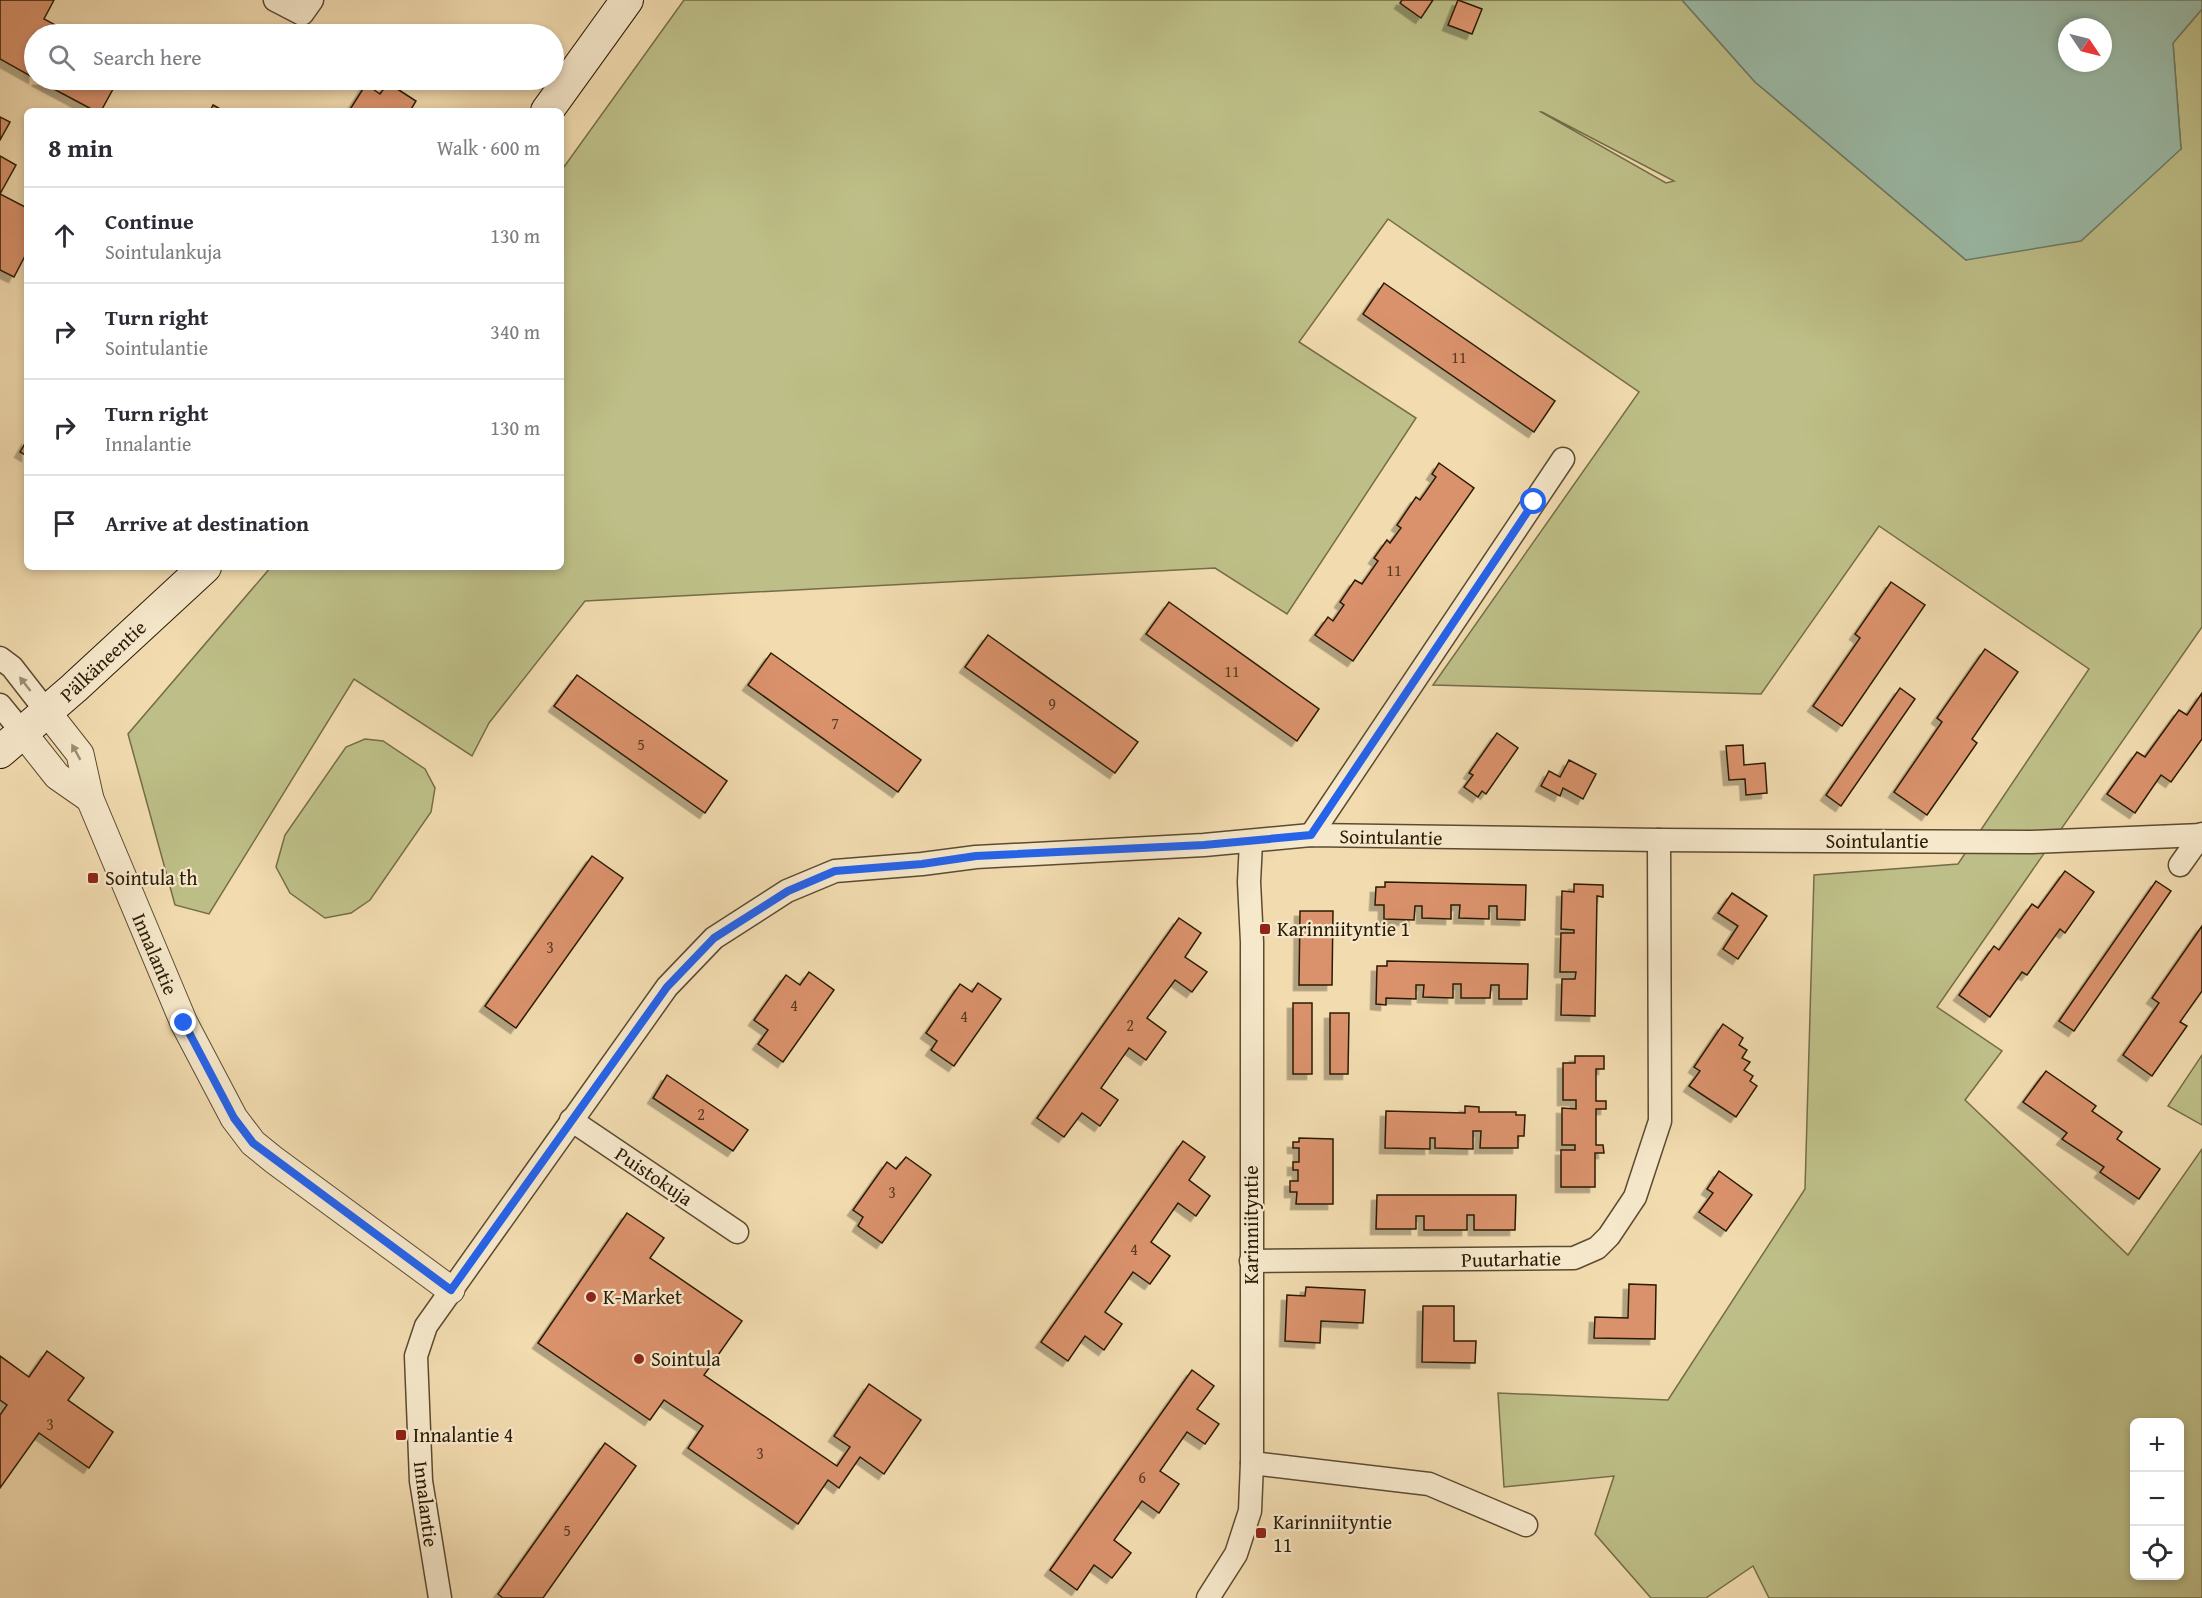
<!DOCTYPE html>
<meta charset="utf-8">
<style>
:root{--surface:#fff;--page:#f7f7f7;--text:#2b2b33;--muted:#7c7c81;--line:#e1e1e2}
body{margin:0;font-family:"Gentium Book Plus",serif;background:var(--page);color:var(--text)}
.controls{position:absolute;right:18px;bottom:18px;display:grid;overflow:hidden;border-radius:9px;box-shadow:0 3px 9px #0003}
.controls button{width:54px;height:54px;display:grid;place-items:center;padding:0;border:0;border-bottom:2px solid var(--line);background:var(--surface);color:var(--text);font:30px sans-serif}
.compass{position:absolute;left:2058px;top:18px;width:54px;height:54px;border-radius:50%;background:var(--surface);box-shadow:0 3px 9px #0003;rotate:125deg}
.stop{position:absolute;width:18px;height:18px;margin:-14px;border:4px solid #2563eb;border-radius:50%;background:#fff}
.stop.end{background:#2563eb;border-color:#fff;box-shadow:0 2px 6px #0008}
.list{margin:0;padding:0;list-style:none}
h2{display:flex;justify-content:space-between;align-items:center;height:78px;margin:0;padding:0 24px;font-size:26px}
h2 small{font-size:20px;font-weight:400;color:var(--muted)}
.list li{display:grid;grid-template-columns:39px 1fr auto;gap:18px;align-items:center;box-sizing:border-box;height:96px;padding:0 24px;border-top:2px solid var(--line)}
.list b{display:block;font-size:22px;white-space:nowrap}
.list p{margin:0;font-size:20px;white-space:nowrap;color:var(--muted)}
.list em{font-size:20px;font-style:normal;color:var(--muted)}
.icon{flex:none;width:33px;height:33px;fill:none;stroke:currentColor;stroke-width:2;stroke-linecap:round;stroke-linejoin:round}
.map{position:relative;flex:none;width:2202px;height:1598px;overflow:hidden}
.search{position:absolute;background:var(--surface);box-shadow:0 3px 9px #0003;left:24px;top:24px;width:540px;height:66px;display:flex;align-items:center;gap:15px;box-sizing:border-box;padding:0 21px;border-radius:33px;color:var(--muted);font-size:22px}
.panel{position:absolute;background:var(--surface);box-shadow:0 3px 9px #0003;left:24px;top:108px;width:540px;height:462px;border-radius:9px}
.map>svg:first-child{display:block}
.green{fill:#bebf88;stroke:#746d47;stroke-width:1.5;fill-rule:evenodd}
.water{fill:#9bbba8;stroke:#6e7b67;stroke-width:1.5;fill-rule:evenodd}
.building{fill:#da926c;stroke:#2b1b06;stroke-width:1.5;filter:url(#shadow)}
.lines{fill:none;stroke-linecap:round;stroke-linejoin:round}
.minor-casing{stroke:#5c4b30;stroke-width:25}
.tertiary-casing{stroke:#5c4b30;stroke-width:29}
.secondary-casing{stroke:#2b1b06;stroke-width:34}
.minor{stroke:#f6e8cb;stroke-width:22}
.tertiary{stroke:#f6e8cb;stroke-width:27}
.secondary{stroke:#f6e8cb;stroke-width:32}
.oneway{fill:#9b8c72}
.route{stroke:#2563eb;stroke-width:8}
.poi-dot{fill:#8f2418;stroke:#f6e8cb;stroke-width:2}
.labels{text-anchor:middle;stroke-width:4.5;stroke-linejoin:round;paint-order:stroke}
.number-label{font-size:16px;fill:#573920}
.street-label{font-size:20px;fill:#2b1b06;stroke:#f6e8cb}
.poi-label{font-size:20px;fill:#2b1b06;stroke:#f6e8cb;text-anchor:start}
</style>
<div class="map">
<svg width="2202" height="1598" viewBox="0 0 2202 1598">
<defs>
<filter id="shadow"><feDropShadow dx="-5.5" dy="5.5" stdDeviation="0" flood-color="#0004"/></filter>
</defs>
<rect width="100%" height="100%" fill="#f1dbaf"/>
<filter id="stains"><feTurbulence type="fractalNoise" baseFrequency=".00333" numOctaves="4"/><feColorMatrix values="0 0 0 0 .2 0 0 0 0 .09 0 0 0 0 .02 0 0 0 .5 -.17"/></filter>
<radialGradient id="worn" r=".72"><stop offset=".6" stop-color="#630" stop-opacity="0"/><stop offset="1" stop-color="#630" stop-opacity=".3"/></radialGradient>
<g class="green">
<path d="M 684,0 L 1682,0 L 1755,82 L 1966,260 L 2181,149 L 2173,43 L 2202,9 L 2202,627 L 1937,1007 L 2002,1051 L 1965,1100 L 2128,1255 L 2202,1149 L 2202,1598 L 1769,1598 L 1753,1566 L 1706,1598 L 1651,1598 L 1595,1534 L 1614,1476 L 1504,1487 L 1498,1393 L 1668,1400 L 1805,1189 L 1814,875 L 1958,864 L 2089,669 L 1879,526 L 1761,694 L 1433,685 L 1639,392 L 1388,219 L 1299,342 L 1416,418 L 1287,614 L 1215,568 L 585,601 L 489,723 L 472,756 L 354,679 L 209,914 L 175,905 L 128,734 L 271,567 L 561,567 L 561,171 ZM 1541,112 L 1542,112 L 1674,181 L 1666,183 ZM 2134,1422 L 2180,1422 L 2180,1576 L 2134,1576 Z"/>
<polygon points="365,739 383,741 425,769 435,788 431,812 370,900 351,913 325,918 290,893 276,867 285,835 346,747"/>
<polygon points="2202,1055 2202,1125 2168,1106"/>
</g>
<path class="water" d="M 1682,0 L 2202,0 L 2202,9 L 2173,43 L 2181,149 L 2081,241 L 1966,260 L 1755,82 ZM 2067,27 L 2103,27 L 2103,63 L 2067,63 Z"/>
<g class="building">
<polygon points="0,0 54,0 44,19 72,34 34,34 34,78 0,59"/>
<polygon points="1402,0 1433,0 1421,18 1400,3"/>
<polygon points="1458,0 1482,9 1472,34 1448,25"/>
<polygon points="37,80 118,80 101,111 95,111"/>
<polygon points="388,83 416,101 410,111 349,111 366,84 380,94"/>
<polygon points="213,105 224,111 210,111"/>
<polygon points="0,117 10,122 0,140"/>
<polygon points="0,156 16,165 0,194 27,208 27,252 14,277 0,270"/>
<polygon points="1384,283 1555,401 1534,432 1363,314"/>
<polygon points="27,440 27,456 20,452"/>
<polygon points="1439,463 1474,488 1353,661 1315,635 1328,617 1333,621 1344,605 1340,602 1355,580 1362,584 1378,561 1374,558 1387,540 1390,543 1401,528 1397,525 1416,497 1420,500 1436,477 1432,474"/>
<polygon points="1891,582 1925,605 1842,726 1813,706 1860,638 1855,634"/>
<polygon points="1169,602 1319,709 1297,741 1146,634"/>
<polygon points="988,635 1138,742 1115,773 965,667"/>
<polygon points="1985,649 2018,672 1972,739 1977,743 1927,815 1894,792 1942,722 1937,718"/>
<polygon points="771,653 921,760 898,792 748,685"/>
<polygon points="577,675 727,781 705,813 554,706"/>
<polygon points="1900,688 1915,699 1841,806 1826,795"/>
<polygon points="2202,693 2202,739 2171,782 2161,775 2135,813 2107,794 2137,752 2145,757 2179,710 2187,715"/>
<polygon points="1497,733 1518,748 1486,794 1482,791 1478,797 1464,787 1473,775 1469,773"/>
<polygon points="1743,745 1744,765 1765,763 1767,793 1746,795 1745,779 1729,780 1726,746"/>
<polygon points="1569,760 1596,774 1583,799 1563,788 1560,796 1541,786 1549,771 1560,777"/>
<polygon points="592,856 623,878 516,1028 485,1006"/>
<polygon points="2065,871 2094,892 2065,933 2060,929 2027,975 2022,972 1990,1017 1959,995 1994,946 1999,950 2032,904 2038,908"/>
<polygon points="2156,881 2171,891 2074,1031 2059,1021"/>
<polygon points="1385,882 1526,885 1525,920 1497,919 1497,906 1489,906 1489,919 1459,918 1460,905 1451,905 1451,919 1422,918 1422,906 1415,906 1414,920 1384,919 1384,905 1375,905 1376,887 1385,887"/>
<polygon points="1574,884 1603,885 1603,897 1597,896 1595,1016 1561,1015 1562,979 1575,979 1576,972 1560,972 1561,933 1574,933 1574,930 1561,929 1562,891 1574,892"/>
<polygon points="1732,893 1767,916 1738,959 1723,949 1738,926 1718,913"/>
<polygon points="1300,911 1333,911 1332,985 1299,985"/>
<polygon points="1179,918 1201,933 1185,957 1207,972 1192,992 1175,980 1147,1018 1166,1032 1146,1060 1129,1048 1101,1088 1118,1100 1100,1126 1082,1113 1064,1137 1037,1118"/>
<polygon points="2202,926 2202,991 2180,1022 2187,1026 2152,1076 2123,1055 2159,1003 2152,998"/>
<polygon points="1387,961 1528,964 1527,999 1499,999 1499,985 1491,985 1490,998 1461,998 1461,984 1453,984 1453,998 1423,997 1424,985 1416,985 1416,999 1386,998 1386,1005 1376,1004 1377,966 1387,966"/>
<polygon points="809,972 834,990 783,1062 758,1044 768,1030 754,1020 786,975 800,985"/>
<polygon points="978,983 1001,999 954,1066 931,1050 937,1041 926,1033 960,984 972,992"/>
<rect x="1293" y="1003" width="19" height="71"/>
<polygon points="1330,1013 1349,1013 1348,1074 1330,1074"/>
<polygon points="1723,1024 1743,1038 1739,1045 1747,1050 1742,1058 1750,1062 1744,1070 1753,1076 1750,1081 1757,1086 1736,1117 1689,1086 1700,1071 1694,1067"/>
<polygon points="1575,1056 1604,1056 1604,1069 1596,1069 1596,1101 1606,1101 1606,1109 1596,1109 1596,1145 1603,1145 1604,1153 1595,1153 1595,1187 1561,1187 1561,1150 1575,1150 1575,1145 1562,1145 1562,1108 1576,1109 1576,1100 1563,1100 1563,1063 1575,1063"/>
<polygon points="2046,1071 2096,1106 2092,1111 2122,1132 2117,1139 2160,1169 2139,1199 2100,1172 2104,1167 2062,1139 2067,1133 2023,1102"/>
<polygon points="667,1075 748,1130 733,1151 653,1098"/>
<polygon points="1465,1106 1479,1107 1479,1112 1516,1112 1516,1115 1525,1115 1524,1136 1518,1136 1518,1148 1480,1148 1481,1131 1473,1131 1473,1149 1435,1148 1435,1138 1430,1138 1430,1149 1385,1148 1386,1111 1465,1113"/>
<polygon points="1299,1138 1333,1139 1333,1204 1296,1204 1297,1192 1290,1192 1290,1181 1298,1181 1298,1170 1293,1170 1293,1162 1299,1162 1299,1148 1293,1148 1293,1142 1299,1142"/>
<polygon points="1183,1141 1205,1157 1189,1180 1210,1196 1196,1216 1178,1203 1151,1242 1170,1256 1150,1284 1133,1272 1105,1312 1122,1324 1104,1350 1085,1336 1068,1361 1041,1342"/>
<polygon points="906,1157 931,1175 882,1243 858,1226 863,1217 853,1210 887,1162 896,1169"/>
<polygon points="1719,1171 1752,1195 1726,1231 1699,1212 1713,1193 1707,1189"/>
<polygon points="1377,1195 1516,1195 1515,1230 1474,1230 1474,1215 1467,1215 1467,1230 1424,1230 1424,1216 1416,1216 1416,1229 1376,1229"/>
<polygon points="627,1213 664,1238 650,1258 742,1321 704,1375 837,1466 850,1447 834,1436 869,1384 921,1420 884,1474 860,1457 839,1488 828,1480 798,1524 688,1448 703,1426 664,1400 650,1420 538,1343"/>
<polygon points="1629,1284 1656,1285 1655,1339 1594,1338 1595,1317 1628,1318"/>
<polygon points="1306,1287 1365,1290 1363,1323 1321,1321 1320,1343 1285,1341 1287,1295 1305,1296"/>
<polygon points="1423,1306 1454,1306 1454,1341 1476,1341 1475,1363 1422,1362"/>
<polygon points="47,1351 84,1378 68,1400 113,1432 89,1468 39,1433 0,1488 0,1415 7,1405 0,1400 0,1356 29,1377"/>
<polygon points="1192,1370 1214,1386 1197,1409 1219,1424 1205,1444 1187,1432 1160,1471 1179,1484 1159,1513 1142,1501 1114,1540 1131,1553 1112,1578 1094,1565 1077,1590 1050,1570"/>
<polygon points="605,1443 636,1466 543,1598 503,1598 498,1594"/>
</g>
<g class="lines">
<g class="minor-casing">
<g id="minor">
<polyline points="275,0 302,14 312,0"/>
<polyline points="0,658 12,667 47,712"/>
<polyline points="0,705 23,733"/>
<polyline points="1311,835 1563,459"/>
<polyline points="2180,865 2202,834"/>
<polyline points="571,1120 737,1232"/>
<polyline points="1251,1261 1574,1258 1597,1248 1609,1236 1635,1197 1660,1121 1659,840"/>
<polyline points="1252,1463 1429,1484 1526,1525"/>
<polyline points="440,1598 421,1481 416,1356 426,1326 667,987 714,938 787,891 835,871 922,864 976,857 1204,845 1311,835 1659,840 2031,842 2202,835"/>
<polyline points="1208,1598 1236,1554 1250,1511 1252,1463 1252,942 1249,882 1251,842"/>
</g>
</g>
<g class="tertiary-casing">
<g id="tertiary">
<polyline points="47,712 80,754 90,799 184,1023 234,1118 253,1143 274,1160 451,1290"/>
<polyline points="23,733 57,776 90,799"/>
</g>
</g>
<g class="secondary-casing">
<g id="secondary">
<polyline points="547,111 627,0"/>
<polyline points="0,752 74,688 205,567"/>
</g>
</g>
<use href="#minor" class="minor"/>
<use href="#tertiary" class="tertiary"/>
<use href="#secondary" class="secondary"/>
</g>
<defs><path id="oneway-solid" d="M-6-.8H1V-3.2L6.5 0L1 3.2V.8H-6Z" transform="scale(1.5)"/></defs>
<g class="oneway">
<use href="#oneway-solid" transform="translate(25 684) rotate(-128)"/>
<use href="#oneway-solid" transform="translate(76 752) rotate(-119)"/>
</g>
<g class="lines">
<polyline class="route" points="184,1023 234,1118 253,1143 451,1290 667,987 714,938 788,891 835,871 922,864 976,856 1204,845 1311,835 1534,502"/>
</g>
<g class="poi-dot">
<rect x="87" y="872" width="12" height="12" rx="3"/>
<rect x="1259" y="923" width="12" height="12" rx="3"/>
<circle cx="591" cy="1297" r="6"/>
<circle cx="639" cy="1359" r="6"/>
<rect x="395" y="1429" width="12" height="12" rx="3"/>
<rect x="1255" y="1527" width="12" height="12" rx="3"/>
</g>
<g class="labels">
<g class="number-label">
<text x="1459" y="363">11</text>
<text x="1394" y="576">11</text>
<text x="1232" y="677">11</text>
<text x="1052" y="710">9</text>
<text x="835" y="729">7</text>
<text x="641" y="750">5</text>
<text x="550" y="953">3</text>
<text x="794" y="1011">4</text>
<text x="964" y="1022">4</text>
<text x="1130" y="1031">2</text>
<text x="701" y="1120">2</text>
<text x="892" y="1198">3</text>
<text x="1134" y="1255">4</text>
<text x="50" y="1430">3</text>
<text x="760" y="1459">3</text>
<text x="1142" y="1483">6</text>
<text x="567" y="1536">5</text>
</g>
<g class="street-label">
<text transform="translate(103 661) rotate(-43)" y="7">Pälkäneentie</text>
<text transform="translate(1391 837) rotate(1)" y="7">Sointulantie</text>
<text x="1877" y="848">Sointulantie</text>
<text transform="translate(155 954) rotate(67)" y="7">Innalantie</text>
<text transform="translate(654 1176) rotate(34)" y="7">Puistokuja</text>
<text transform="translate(1251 1225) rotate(-90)" y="7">Karinniityntie</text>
<text transform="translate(1511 1259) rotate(-1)" y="7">Puutarhatie</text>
<text transform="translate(426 1504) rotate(83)" y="7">Innalantie</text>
</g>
<g class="poi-label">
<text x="105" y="885">Sointula th</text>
<text x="1277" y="936">Karinniityntie 1</text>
<text x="603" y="1304">K-Market</text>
<text x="651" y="1366">Sointula</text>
<text x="413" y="1442">Innalantie 4</text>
<text x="1273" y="1529">Karinniityntie<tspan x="1273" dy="23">11</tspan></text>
</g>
</g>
<rect width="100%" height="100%" filter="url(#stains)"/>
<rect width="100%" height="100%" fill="url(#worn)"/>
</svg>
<div class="controls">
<button>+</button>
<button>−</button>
<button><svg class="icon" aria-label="locate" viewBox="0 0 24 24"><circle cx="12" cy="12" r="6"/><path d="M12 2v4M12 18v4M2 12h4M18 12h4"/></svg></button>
</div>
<svg class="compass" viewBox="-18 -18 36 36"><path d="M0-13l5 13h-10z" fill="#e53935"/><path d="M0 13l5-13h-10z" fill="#7c7c81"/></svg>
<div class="stop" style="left:1534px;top:502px"></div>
<div class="stop end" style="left:184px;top:1023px"></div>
<div class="search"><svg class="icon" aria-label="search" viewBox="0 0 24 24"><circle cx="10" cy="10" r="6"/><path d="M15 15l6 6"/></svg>Search here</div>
<section class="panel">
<h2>8 min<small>Walk · 600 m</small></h2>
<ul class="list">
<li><svg class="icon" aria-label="ahead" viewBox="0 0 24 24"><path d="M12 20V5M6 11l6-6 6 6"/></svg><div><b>Continue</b><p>Sointulankuja</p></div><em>130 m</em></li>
<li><svg class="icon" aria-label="right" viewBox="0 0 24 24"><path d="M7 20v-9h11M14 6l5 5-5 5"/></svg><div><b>Turn right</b><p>Sointulantie</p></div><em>340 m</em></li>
<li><svg class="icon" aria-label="right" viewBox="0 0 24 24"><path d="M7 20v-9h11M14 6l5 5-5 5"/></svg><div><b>Turn right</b><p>Innalantie</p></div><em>130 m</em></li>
<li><svg class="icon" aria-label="arrive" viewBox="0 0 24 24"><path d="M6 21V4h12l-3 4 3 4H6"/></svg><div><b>Arrive at destination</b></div></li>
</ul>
</section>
</div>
